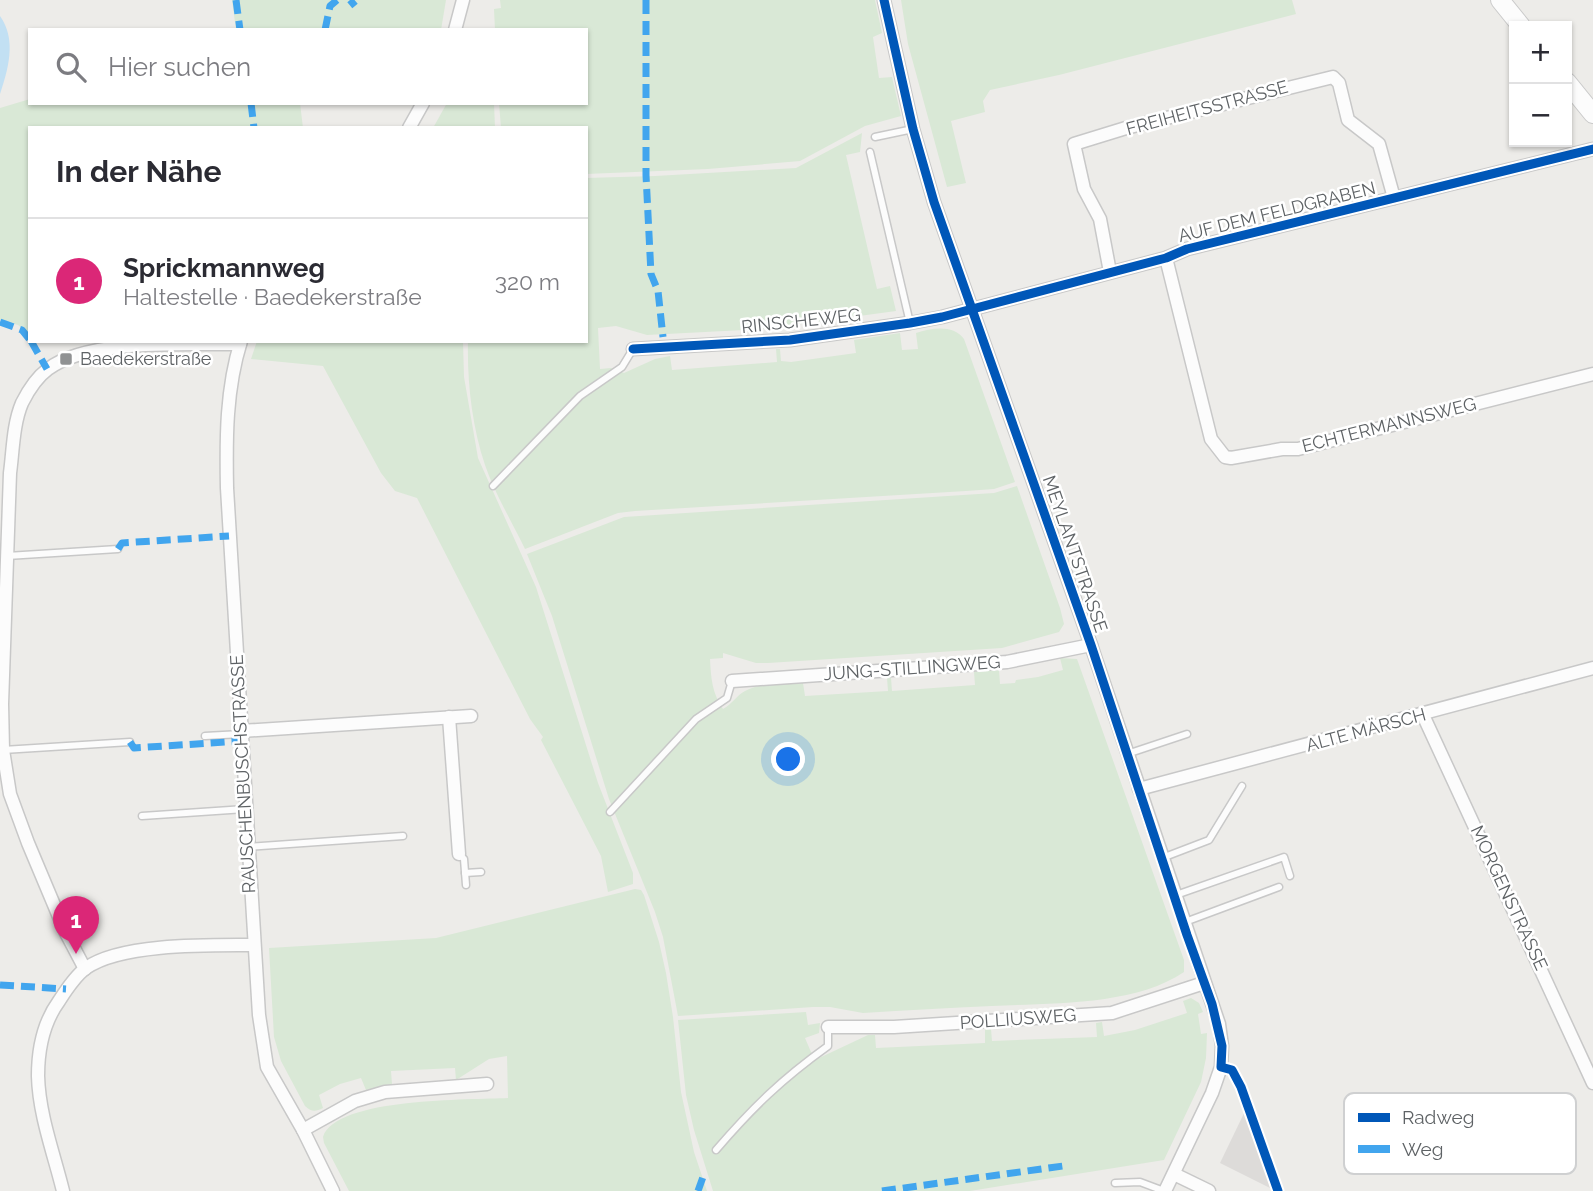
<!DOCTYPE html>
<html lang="de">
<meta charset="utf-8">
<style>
:root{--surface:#fff;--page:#f7f7f7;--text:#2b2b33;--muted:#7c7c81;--line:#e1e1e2;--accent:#db2777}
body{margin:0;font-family:Raleway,sans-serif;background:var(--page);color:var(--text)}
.controls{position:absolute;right:21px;top:21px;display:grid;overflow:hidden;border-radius:0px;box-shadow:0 2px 5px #0004}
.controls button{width:63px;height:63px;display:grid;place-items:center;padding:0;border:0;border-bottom:2px solid var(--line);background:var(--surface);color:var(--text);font:35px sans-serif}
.you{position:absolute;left:789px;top:760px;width:24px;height:24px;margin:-18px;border:5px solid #fff;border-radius:50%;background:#1a73e8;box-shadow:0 0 0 10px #1a73e833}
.badge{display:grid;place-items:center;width:46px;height:46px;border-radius:50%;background:var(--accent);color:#fff;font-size:23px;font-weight:700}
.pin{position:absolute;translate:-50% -58px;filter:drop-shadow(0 2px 4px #0008)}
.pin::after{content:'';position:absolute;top:37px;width:24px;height:21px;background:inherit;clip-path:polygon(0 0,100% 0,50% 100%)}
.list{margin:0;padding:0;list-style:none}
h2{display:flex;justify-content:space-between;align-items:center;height:91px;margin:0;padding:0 28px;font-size:30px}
h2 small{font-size:23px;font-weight:400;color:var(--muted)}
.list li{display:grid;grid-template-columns:46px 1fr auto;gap:21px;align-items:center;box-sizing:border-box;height:126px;padding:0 28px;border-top:2px solid var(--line)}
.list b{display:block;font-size:26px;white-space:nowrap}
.list p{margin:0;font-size:23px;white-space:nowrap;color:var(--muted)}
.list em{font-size:23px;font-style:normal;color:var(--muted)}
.icon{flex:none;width:38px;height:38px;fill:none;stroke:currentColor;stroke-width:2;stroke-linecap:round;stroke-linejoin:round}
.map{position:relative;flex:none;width:1593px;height:1191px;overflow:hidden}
.search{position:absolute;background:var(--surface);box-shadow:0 2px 5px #0004;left:28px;top:28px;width:560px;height:77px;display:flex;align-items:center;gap:18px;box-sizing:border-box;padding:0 24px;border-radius:0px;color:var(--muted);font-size:26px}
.panel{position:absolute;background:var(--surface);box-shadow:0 2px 5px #0004;left:28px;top:126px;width:560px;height:217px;border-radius:0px}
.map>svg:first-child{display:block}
.industrial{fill:#dddbd9}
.green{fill:#d9e8d6}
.water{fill:#c2e0f3}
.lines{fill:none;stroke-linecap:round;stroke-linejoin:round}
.service-casing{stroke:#c8c8c8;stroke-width:9}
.minor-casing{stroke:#c8c8c8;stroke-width:15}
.secondary-casing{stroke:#cacaca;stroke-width:20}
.service{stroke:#fcfcfc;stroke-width:6}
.minor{stroke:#fcfcfc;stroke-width:12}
.secondary{stroke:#fcfcfc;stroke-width:18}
.quiet{stroke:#41a5ee;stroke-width:7;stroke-dasharray:14 7;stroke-linecap:butt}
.cycleway-casing{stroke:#fff;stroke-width:13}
.cycleway{stroke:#0057b8;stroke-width:9}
.poi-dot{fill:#909293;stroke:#fff;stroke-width:2.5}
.labels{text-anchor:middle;stroke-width:5;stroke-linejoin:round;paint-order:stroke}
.street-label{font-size:18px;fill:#5e6265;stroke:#fff}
.poi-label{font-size:18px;fill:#5e6265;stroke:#fff;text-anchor:start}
.key{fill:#fff;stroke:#cfd0d1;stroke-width:2}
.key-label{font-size:19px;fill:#5e6265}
</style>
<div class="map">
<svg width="1593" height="1191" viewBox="0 0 1593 1191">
<rect width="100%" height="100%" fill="#edece9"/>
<polygon class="industrial" points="1247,1107 1276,1191 1220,1163"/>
<g class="green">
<polygon points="232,0 446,0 441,30 236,30"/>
<polygon points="500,0 875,0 882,33 873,37 879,78 892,77 901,116 865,126 800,161 708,169 586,174 586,128 501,128 499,103 586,103 586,30 495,30 494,9 501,8"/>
<polygon points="901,0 1292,0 1296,14 1059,75 990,90 983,101 985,112 951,121 966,183 947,187 908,44"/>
<polygon points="30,99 30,103 300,103 303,128 30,128 30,334 18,325 0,320 0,108"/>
<polygon points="447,103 494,103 495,128 433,128"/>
<path d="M 862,133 L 860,152 L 846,155 L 877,289 L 890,286 L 896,311 L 763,329 L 647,335 L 616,326 L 598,328 L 600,369 L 611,368 L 624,373 L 655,359 L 670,356 L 672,370 L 777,362 L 776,349 L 780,349 L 781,361 L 791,362 L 856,353 L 854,340 L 900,333 L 902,350 L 918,349 L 916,333 C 932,328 953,324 964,339 L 1015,482 L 994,489 L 966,491 L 635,511 L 618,513 L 525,549 C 512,522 495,494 485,465 C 472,426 467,382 468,341 L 586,341 L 586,178 L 655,176 L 796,168 Z"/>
<polygon points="257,341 463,341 464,377 478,458 536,587 598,783 633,873 633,884 608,892 601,856 541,740 543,737 530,719 417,498 395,491 381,473 323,366 251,359"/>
<path d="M 1017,486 L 1060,608 L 1064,624 L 1059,632 L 1002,648 L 768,663 L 756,663 L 723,653 L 723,658 L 710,659 C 711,678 712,693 723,709 C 732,704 737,695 745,691 C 761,682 786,685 803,683 L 805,696 L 888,691 L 887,678 L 891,678 L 892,691 L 975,685 L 974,672 L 999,670 L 1000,684 L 1015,683 L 1016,680 L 1038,677 L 1063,670 L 1060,658 L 1077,659 L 1184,960 L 1184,972 C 1134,1006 1051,1003 992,1006 C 949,1008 906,1010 863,1013 L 830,1007 L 813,1007 L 678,1016 L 663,937 L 655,912 L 609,799 L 552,616 L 527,554 L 624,517 L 994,493 Z"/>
<path d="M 635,889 L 641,890 L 644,895 L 659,942 L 666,973 L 673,1017 L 681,1092 L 694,1152 L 707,1191 L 349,1191 L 324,1143 L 323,1137 C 336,1097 471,1100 508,1098 L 507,1056 L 489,1059 L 456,1080 L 455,1068 L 391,1071 L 392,1084 L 366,1090 L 361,1078 L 340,1084 L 319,1095 L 323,1108 C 315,1112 312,1112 305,1106 L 281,1061 L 274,1037 L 269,948 L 436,938 Z"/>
<polygon points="1191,998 1199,1003 1203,1012 1198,1014 1201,1034 1207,1033 1206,1058 1201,1082 1164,1160 970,1191 713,1191 694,1130 686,1095 678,1020 806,1012 808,1025 820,1023 819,1033 805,1038 811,1052 817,1059 868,1035 875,1035 876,1048 985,1043 985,1029 991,1029 992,1041 1097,1037 1096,1023 1102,1022 1104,1036 1135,1030 1187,1013 1183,1001"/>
</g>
<path class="water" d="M 0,16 C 17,40 8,69 0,94 Z"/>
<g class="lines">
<g class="service-casing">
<g id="service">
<polyline points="875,137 913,129"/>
<polyline points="870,152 910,323"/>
<polyline points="493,486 580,396 622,367 633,349"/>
<polyline points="7,556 118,549"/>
<polyline points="205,736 241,734"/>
<polyline points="3,750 130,742"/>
<polyline points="1127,754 1187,734"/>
<polyline points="610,812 696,719 727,698 732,681"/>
<polyline points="142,816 245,809"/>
<polyline points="248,847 403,836"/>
<polyline points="459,854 464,859 466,885"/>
<polyline points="1162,858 1209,840 1242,786"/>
<polyline points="465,873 481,872"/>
<polyline points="1176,895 1284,857 1290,876"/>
<polyline points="1185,922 1279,887"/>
<polyline points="1221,1067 1232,1070 1241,1087 1278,1191"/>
<path d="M 716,1150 C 753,1107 782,1079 828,1046 L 828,1027"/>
<polyline points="1115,1183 1140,1182 1164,1191"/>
</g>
</g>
<g class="minor-casing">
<g id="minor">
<polyline points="884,0 913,129 934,202 1091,645 1219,1024 1222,1046 1221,1067 1212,1093 1165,1191"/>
<polyline points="455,30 463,0"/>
<polyline points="409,128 423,103"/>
<polyline points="1166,258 1211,439 1225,457 1231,458 1282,449 1298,449 1593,374"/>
<polyline points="1110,272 1100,219 1084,189 1074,144 1126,128 1333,77 1339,83 1348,120 1379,144 1394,198"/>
<path d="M 241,341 C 226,389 226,438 227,488 L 259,1015 L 267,1067 L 303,1130 L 333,1191"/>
<polyline points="633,349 790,340 910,323 942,317 1166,258 1187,249 1593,149"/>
<polyline points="732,681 1007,662 1091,645"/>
<polyline points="1423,715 1593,1083"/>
<polyline points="449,717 459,854"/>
<polyline points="241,731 471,716"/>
<polyline points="1139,789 1593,668"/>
<path d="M 85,969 L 65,931 L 28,843 L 10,794 L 3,750 L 2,704 L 10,473 C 13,451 13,424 22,403 C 28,391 37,377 48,369 C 89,338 189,345 240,344"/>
<polyline points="828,1027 894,1027 1112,1013 1204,983"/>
<polyline points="303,1130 355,1101 385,1092 487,1084"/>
<polyline points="1174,1174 1209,1191"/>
<path d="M 63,1191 C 54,1154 39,1115 38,1076 C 38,1049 43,1023 59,1001 C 66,990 75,976 86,968 C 121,943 210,945 253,945"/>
</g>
</g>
<g class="secondary-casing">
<g id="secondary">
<polyline points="1500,0 1521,26"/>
<polyline points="1567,82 1593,114"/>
</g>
</g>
<use href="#service" class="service"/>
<use href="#minor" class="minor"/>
<use href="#secondary" class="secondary"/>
<g class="quiet">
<polyline points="236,0 240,30"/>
<polyline points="350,0 355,6"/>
<polyline points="646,0 646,175 651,274 658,291 663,337"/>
<polyline points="325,30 330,6 337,0"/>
<polyline points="251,103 254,128"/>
<polyline points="0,322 22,330 30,340"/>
<polyline points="31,341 47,369"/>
<polyline points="118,549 122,543 229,536"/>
<polyline points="130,742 134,748 242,741"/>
<polyline points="0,985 66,989"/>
<polyline points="698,1191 704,1174"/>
<polyline points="882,1191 1063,1166"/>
</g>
<g class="cycleway-casing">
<g id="cycleway">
<polyline points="884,0 913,129 934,202 1091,645 1187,935 1212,1004 1222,1046 1221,1067 1232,1070 1241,1087 1278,1191"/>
<polyline points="633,349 790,340 910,323 942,317 1166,258 1187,249 1593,149"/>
</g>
</g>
<use href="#cycleway" class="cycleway"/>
</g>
<rect class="poi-dot" x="59" y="352" width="14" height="14" rx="3.5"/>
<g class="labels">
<g class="street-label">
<text transform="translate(1207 108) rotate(-15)" y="6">FREIHEITSSTRASSE</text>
<text transform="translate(1277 212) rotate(-14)" y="6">AUF DEM FELDGRABEN</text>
<text transform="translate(801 321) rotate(-6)" y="6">RINSCHEWEG</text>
<text transform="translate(1389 425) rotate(-14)" y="6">ECHTERMANNSWEG</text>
<text transform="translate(1075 554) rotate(71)" y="6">MEYLANTSTRASSE</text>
<text transform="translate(912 668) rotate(-4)" y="6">JUNG-STILLINGWEG</text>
<text transform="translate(1366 730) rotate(-15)" y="6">ALTE MÄRSCH</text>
<text transform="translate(243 774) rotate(-93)" y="6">RAUSCHENBUSCHSTRASSE</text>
<text transform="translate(1509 898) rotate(65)" y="6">MORGENSTRASSE</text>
<text transform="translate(1018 1019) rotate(-4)" y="6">POLLIUSWEG</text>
</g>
<g class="poi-label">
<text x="80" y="365">Baedekerstraße</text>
</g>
</g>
<rect x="1344" y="1093" width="232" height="81" rx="10" class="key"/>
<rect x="1358" y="1113" width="32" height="9" fill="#0057b8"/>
<rect x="1358" y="1145" width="32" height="8" fill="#41a5ee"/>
<g class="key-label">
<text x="1402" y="1124">Radweg</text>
<text x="1402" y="1156">Weg</text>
</g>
</svg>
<div class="controls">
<button>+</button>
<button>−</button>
</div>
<div class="you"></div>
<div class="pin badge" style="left:76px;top:954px">1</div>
<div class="search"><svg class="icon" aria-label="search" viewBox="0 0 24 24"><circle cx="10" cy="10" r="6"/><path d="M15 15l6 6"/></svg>Hier suchen</div>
<section class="panel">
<h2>In der Nähe<small></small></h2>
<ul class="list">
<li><span class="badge">1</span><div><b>Sprickmannweg</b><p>Haltestelle · Baedekerstraße</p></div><em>320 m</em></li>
</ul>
</section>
</div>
